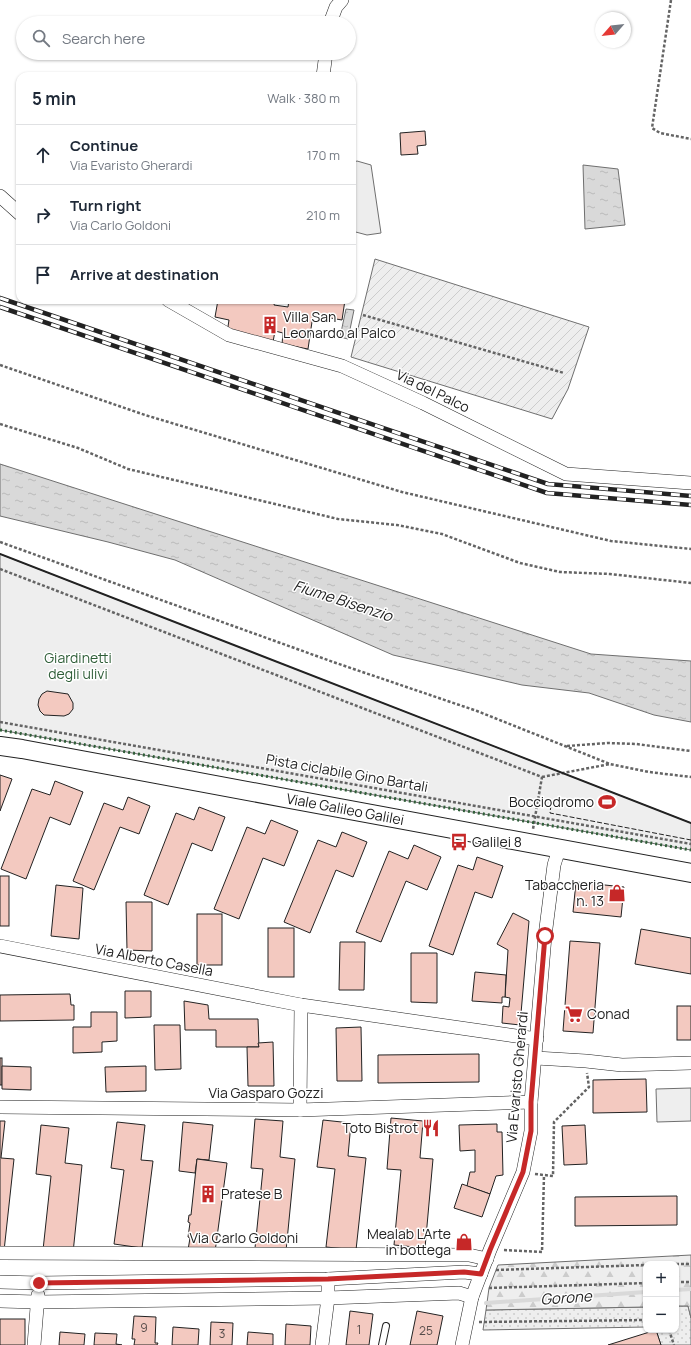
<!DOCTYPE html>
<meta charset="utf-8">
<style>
:root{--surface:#fff;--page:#f2f2f3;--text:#1f2937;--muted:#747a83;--line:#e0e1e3}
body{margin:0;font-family:Manrope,sans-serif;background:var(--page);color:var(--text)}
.controls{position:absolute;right:12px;bottom:12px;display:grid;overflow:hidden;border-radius:8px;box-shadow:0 1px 3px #0004}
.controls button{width:36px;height:36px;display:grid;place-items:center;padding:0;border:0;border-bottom:1px solid var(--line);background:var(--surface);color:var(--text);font:20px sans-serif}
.compass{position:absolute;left:595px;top:12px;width:36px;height:36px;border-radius:50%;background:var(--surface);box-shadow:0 1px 3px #0004;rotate:242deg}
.stop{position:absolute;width:12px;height:12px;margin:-9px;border:3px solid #c62828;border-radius:50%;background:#fff}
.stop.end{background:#c62828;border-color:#fff;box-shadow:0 1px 4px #0008}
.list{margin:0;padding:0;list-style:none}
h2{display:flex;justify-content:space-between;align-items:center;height:52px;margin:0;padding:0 16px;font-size:17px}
h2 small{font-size:13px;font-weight:400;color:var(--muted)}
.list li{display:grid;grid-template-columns:26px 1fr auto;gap:12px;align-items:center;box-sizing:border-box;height:60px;padding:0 16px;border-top:1px solid var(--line)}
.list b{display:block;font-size:15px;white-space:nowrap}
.list p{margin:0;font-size:13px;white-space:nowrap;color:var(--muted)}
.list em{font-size:13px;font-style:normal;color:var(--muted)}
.icon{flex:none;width:22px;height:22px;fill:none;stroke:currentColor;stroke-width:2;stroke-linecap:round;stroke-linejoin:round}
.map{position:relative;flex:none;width:691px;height:1345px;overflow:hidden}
.search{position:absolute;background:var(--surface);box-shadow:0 1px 3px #0004;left:16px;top:16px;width:340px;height:44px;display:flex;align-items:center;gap:10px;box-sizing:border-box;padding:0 14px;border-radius:22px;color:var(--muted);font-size:15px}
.panel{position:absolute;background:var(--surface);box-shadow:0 1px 3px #0004;left:16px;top:72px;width:340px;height:232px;border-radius:12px}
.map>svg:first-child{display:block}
.grass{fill:url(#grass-dots);stroke:#6f6f6f}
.forest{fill:url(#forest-firs);stroke:#6f6f6f}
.park{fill:#eee;stroke:#6f6f6f}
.garden{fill:url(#garden-furrows);stroke:#6f6f6f}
.parking{fill:#ededed;stroke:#6f6f6f}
.water{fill:url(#water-ripples);stroke:#6f6f6f}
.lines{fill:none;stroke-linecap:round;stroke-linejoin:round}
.stream{stroke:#d9d9d9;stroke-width:4}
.building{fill:#f3c9c0;stroke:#222}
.service-casing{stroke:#222;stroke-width:8}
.minor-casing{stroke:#222;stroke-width:14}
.secondary-casing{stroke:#222;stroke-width:20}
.path{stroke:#646464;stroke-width:2.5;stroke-dasharray:3 2;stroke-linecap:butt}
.service{stroke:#fff;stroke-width:6}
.minor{stroke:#fff;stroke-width:13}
.secondary{stroke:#fff;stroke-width:18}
.rail-casing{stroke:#222;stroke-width:4.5}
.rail{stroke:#fff;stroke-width:3;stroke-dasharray:9;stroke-linecap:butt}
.hedge{stroke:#2f5e38;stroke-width:3;stroke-dasharray:2 3;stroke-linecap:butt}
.fence{stroke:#222;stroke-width:1;stroke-dasharray:5 2;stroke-linecap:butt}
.wall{stroke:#222;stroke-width:2}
.route{stroke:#c62828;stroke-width:5}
.labels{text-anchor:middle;stroke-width:3;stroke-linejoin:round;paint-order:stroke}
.number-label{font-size:12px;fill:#564c4a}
.poi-label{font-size:14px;fill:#222;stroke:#fff;text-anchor:start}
.street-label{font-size:14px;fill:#222;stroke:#fff}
.park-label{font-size:14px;fill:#2f5e38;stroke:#fff}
.water-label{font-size:15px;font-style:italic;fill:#222;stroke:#fff}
</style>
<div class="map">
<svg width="691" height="1345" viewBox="0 0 691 1345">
<defs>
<pattern id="grass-dots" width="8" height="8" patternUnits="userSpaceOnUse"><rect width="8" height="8" fill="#eee"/><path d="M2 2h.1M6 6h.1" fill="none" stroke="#ccc" stroke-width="1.8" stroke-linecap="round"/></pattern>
<pattern id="forest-firs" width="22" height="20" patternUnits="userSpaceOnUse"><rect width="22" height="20" fill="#eee"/><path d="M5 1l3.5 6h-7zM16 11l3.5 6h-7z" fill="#ccc"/></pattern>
<pattern id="garden-furrows" width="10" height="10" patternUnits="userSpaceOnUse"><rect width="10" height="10" fill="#eee"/><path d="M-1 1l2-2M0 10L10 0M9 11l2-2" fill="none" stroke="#ccc"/></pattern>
<pattern id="water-ripples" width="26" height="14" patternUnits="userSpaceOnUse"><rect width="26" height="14" fill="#d9d9d9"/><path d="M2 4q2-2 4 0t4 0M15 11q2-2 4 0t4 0" fill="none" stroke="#bababa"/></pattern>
</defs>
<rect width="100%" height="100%" fill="#fff"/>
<g class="grass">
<polygon points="676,1306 688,1306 691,1318 691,1345 661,1345 656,1330 676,1330"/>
<polygon points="646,1307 646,1327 483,1330 486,1310"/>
</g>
<polygon class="forest" points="691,1255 691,1318 688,1306 676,1306 676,1264 646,1264 646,1307 486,1310 489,1288 498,1265"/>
<g class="park">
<polygon points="0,554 691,823 691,850 0,730"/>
<polygon points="691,1088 691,1121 657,1122 656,1089"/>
</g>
<polygon class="garden" points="375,259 589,327 568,389 552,419 351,357"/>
<polygon class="parking" points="357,161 371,165 381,233 367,235 352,231 352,163"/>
<g class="water">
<polygon points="583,165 618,169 625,225 585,229"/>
<polygon points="346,309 354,310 348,339 340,337"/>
<polygon points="0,464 591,654 691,661 691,722 654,715 589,693 522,685 393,655 175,560 108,542 0,516"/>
</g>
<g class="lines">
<g class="stream">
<polyline points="676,1290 691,1289"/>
<polyline points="486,1303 646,1292"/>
</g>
</g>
<g class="building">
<polygon points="425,131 426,145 417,146 418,154 401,155 400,133"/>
<polygon points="218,300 230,301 231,300 275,300 274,305 288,307 289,300 345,300 342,320 313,315 308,349 282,344 283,333 275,331 273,342 227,333 229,320 215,317"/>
<polygon points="47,691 68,694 73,703 73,709 69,714 64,716 44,715 40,711 38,705 39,699 42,694"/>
<polygon points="0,775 12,779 0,811"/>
<polygon points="55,781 83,792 70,825 50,817 26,879 1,869 32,789 50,795"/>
<polygon points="128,797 150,806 139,834 120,827 94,890 73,881 104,803 123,810"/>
<polygon points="199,807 225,817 212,851 192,843 168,905 144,895 176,813 194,820"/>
<polygon points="271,820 298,831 284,866 263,858 239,919 214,909 247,827 265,834"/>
<polygon points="342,832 367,842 353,877 336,870 310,933 284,922 318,840 336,847"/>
<polygon points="414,845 441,857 427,890 406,881 381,942 356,932 389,851 408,859"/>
<polygon points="477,857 503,866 492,898 475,892 453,955 429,946 458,865 473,870"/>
<rect x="0" y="876" width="9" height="50"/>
<polygon points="576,882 624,887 621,917 573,912"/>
<polygon points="56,885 83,888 79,939 51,936"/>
<polygon points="126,902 152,902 152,951 127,950"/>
<polygon points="513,913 529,921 520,1025 502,1023 503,1006 509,1007 510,998 505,997 508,950 497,944"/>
<rect x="197" y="914" width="25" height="51"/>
<rect x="268" y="928" width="26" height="49"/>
<polygon points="641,929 691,938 691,974 635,964"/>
<polygon points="570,941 600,943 593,1033 563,1031"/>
<polygon points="340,942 365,942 364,990 339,990"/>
<polygon points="411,953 437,953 437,1003 411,1002"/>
<polygon points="475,972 506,975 505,997 502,997 502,1003 472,1001"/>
<polygon points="125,991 151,991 151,1017 125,1018"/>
<polygon points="70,994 71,1005 74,1005 74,1020 0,1021 0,995"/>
<polygon points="184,1001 208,1005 209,1019 258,1019 259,1047 216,1047 216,1030 185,1030"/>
<rect x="677" y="1006" width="14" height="34"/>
<polygon points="91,1012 117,1012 117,1041 102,1042 102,1052 73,1053 73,1027 91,1027"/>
<polygon points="154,1025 180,1025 181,1069 155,1070"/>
<polygon points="361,1027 362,1081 337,1081 336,1028"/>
<polygon points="273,1042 274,1086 248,1086 247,1047 259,1047 258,1043"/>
<polygon points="479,1054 479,1082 378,1083 378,1055"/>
<rect x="0" y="1058" width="2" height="27"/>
<polygon points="2,1066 31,1067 31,1090 2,1089"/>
<polygon points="146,1066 146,1091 106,1092 105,1067"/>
<polygon points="646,1079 647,1112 593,1113 593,1080"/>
<polygon points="391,1118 423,1121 420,1158 433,1159 425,1248 394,1245 401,1170 387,1169"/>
<polygon points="255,1119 283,1121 280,1157 295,1159 286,1251 255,1248 263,1169 251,1168"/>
<polygon points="323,1120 351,1123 348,1156 366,1158 356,1250 326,1247 335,1169 317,1167"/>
<polygon points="0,1121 5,1121 1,1158 14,1159 4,1251 0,1251"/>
<polygon points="117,1122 145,1125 141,1160 153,1161 142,1248 114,1244 124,1170 111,1168"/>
<polygon points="183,1122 213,1125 209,1160 197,1159 195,1173 179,1171"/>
<polygon points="497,1124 497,1132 502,1132 503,1175 496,1176 490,1194 467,1186 470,1172 475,1172 475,1150 460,1151 459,1125"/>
<polygon points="41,1125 69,1128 65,1163 82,1165 73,1253 43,1250 51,1176 36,1174"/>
<polygon points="585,1125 587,1164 564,1165 562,1126"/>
<polygon points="197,1159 227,1163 215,1252 188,1250 190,1238 188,1237 190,1223 188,1222 189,1215 191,1215"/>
<polygon points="462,1184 490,1194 482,1217 454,1208"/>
<polygon points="677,1196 677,1225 575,1226 575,1197"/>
<polygon points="350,1311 373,1314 369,1345 346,1345"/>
<polygon points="417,1311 443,1316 437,1345 410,1345"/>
<polygon points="134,1316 156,1317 155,1343 158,1343 157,1345 134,1345 135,1339 132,1339"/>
<rect x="0" y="1319" width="25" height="26"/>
<polygon points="211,1322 233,1323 232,1345 210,1345"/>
<polygon points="286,1324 311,1326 310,1345 285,1345"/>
<polygon points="173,1327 199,1329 198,1345 172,1345"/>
<polygon points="656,1330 661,1345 608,1345"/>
<polygon points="60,1332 85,1334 84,1345 59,1345"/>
<polygon points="248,1332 273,1334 273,1345 247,1345"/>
<polygon points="95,1333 117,1334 116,1344 122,1345 94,1345"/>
</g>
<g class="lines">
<g class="service-casing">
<polyline id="service" points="382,1345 386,1326"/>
</g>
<g class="minor-casing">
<g id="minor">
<polyline points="330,23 336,7 342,0"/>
<polyline points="323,76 326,53"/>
<polyline points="0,196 20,214"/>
<polyline points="168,300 229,335 342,366 423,403 566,474 691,483"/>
<polyline points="0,946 301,1005 537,1039"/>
<polyline points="536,1058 586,1061 622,1065 691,1063"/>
<polyline points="0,1107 300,1110 531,1102"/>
<polyline points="300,1110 301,1005"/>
<polyline points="0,1253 469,1255 487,1259"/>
<polyline points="0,1282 39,1283 328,1279 464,1272 481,1274"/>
<polyline points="0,1301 37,1302 328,1298 459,1293 472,1297"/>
<polyline points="34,1345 38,1295"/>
<polyline points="322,1345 328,1298 328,1279"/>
<polyline points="462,1345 472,1297 490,1250 523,1172 531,1131 531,1102 545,936 554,865 559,849"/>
</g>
</g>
<g class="secondary-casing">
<g id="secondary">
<path id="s1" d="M 0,746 L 22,749 C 245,790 468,833 691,873"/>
</g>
</g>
<g class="path">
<polyline points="671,0 652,128 660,133 691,139"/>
<polyline points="363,315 564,373"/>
<polyline points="0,365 145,415 402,492 611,541 691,549"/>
<polyline points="0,424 78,448 128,469 338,519 397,525 442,534 520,563 560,572 610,574 691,583"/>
<polyline points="0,542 336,663 477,711 610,764 649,772 691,777"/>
<polyline points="0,569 542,777 533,829"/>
<polyline points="0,722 691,844"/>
<polyline points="567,746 607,743 636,744 691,751"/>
<polyline points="542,777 610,764"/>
<polyline points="535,1174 553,1176 554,1122 589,1087 587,1073"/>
<polyline points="504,1250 542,1252 544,1175"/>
<polyline points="676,1264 691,1264"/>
<polyline points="496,1270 646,1265"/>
<polyline points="676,1282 691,1282"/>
<polyline points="489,1288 646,1283"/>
<polyline points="479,1322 646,1320"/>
<polyline points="669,1330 674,1345"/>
</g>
<use href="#service" class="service"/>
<use href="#minor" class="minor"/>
<use href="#secondary" class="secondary"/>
<g class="rail-casing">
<g id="rail">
<polyline points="0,298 548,484 691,496"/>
<polyline points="0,307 547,493 691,505"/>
</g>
</g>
<use href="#rail" class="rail"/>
<polyline class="hedge" points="0,730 691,850"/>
<polyline class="fence" points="551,805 550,813 691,840"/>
<polyline class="wall" points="0,554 691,823"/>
</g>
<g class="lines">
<polyline class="route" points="39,1283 328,1279 464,1272 481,1274 490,1250 523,1172 531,1131 531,1102 545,936"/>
</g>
<defs>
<g id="building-bare" transform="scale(1.38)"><path d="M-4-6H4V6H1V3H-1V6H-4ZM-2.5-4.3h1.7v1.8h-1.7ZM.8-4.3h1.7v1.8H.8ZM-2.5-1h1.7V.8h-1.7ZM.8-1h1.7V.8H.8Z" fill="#c62828" stroke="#fff" stroke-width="2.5" paint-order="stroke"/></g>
<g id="stadium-bare" transform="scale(1.38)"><path d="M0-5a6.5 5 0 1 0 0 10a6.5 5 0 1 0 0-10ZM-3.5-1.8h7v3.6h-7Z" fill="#c62828" stroke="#fff" stroke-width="2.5" paint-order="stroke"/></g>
<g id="bus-bare" transform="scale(1.38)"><path d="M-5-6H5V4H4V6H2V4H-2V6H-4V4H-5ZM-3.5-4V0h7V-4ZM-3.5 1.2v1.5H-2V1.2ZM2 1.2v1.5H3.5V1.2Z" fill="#c62828" stroke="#fff" stroke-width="2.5" paint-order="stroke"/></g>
<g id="shop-bare" transform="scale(1.38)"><path d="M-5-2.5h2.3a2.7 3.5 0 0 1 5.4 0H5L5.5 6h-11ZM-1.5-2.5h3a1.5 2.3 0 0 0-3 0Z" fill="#c62828" stroke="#fff" stroke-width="2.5" paint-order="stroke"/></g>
<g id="supermarket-bare" transform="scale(1.38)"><path d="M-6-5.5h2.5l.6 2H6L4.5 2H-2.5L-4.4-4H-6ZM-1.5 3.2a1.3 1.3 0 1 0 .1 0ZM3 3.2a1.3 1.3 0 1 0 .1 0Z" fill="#c62828" stroke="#fff" stroke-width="2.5" paint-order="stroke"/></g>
<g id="restaurant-bare" transform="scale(1.38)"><path d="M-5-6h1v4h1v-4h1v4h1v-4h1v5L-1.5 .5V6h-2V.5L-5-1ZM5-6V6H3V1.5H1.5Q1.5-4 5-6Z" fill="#c62828" stroke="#fff" stroke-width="2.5" paint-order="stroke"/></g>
</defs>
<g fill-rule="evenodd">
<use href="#building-bare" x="270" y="325"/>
<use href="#stadium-bare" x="607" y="802"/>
<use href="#bus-bare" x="459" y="842"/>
<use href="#shop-bare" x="617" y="893"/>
<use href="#supermarket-bare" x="574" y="1014"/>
<use href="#restaurant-bare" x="431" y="1128"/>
<use href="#building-bare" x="208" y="1194"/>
<use href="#shop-bare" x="464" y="1242"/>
</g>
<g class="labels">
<g class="number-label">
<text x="144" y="1332">9</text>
<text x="359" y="1334">1</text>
<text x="426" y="1335">25</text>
<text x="222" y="1338">3</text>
</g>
<g class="poi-label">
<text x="283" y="322">Villa San<tspan x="283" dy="16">Leonardo al Palco</tspan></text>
<text x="594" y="807" text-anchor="end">Bocciodromo</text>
<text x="472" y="847">Galilei 8</text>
<text x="604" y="890" text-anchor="end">Tabaccheria<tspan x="604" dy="16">n. 13</tspan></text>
<text x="587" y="1019">Conad</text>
<text x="418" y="1133" text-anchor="end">Toto Bistrot</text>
<text x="221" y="1199">Pratese B</text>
<text x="451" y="1239" text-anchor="end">Mealab L'Arte<tspan x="451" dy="16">in bottega</tspan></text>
</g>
<g class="street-label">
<text transform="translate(433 391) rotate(26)" y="5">Via del Palco</text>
<text transform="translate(347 773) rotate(10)" y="5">Pista ciclabile Gino Bartali</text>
<text dy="5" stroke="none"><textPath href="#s1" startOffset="351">Viale Galileo Galilei</textPath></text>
<text transform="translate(154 960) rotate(11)" y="5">Via Alberto Casella</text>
<text transform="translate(517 1077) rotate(-85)" y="5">Via Evaristo Gherardi</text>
<text x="266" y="1098">Via Gasparo Gozzi</text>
<text x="244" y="1243">Via Carlo Goldoni</text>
</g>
<g class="park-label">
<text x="78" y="663">Giardinetti<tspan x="78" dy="16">degli ulivi</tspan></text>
</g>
<g class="water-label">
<text transform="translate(343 601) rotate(18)" y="5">Fiume Bisenzio</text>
<text transform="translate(566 1298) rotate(-4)" y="5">Gorone</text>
</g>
</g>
</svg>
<div class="controls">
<button>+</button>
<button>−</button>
</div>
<svg class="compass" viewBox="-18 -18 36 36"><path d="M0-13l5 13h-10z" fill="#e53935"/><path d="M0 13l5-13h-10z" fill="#747a83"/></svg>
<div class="stop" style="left:545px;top:936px"></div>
<div class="stop end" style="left:39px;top:1283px"></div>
<div class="search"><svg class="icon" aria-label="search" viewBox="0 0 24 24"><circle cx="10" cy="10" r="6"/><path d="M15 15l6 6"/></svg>Search here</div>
<section class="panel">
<h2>5 min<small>Walk · 380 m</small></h2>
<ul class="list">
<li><svg class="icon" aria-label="ahead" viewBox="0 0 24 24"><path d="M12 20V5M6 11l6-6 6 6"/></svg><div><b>Continue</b><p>Via Evaristo Gherardi</p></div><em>170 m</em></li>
<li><svg class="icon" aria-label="right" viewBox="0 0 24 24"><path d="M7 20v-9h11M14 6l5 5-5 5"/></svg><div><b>Turn right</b><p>Via Carlo Goldoni</p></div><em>210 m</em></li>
<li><svg class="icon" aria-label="arrive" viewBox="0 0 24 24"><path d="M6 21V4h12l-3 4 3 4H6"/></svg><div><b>Arrive at destination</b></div></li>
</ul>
</section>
</div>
